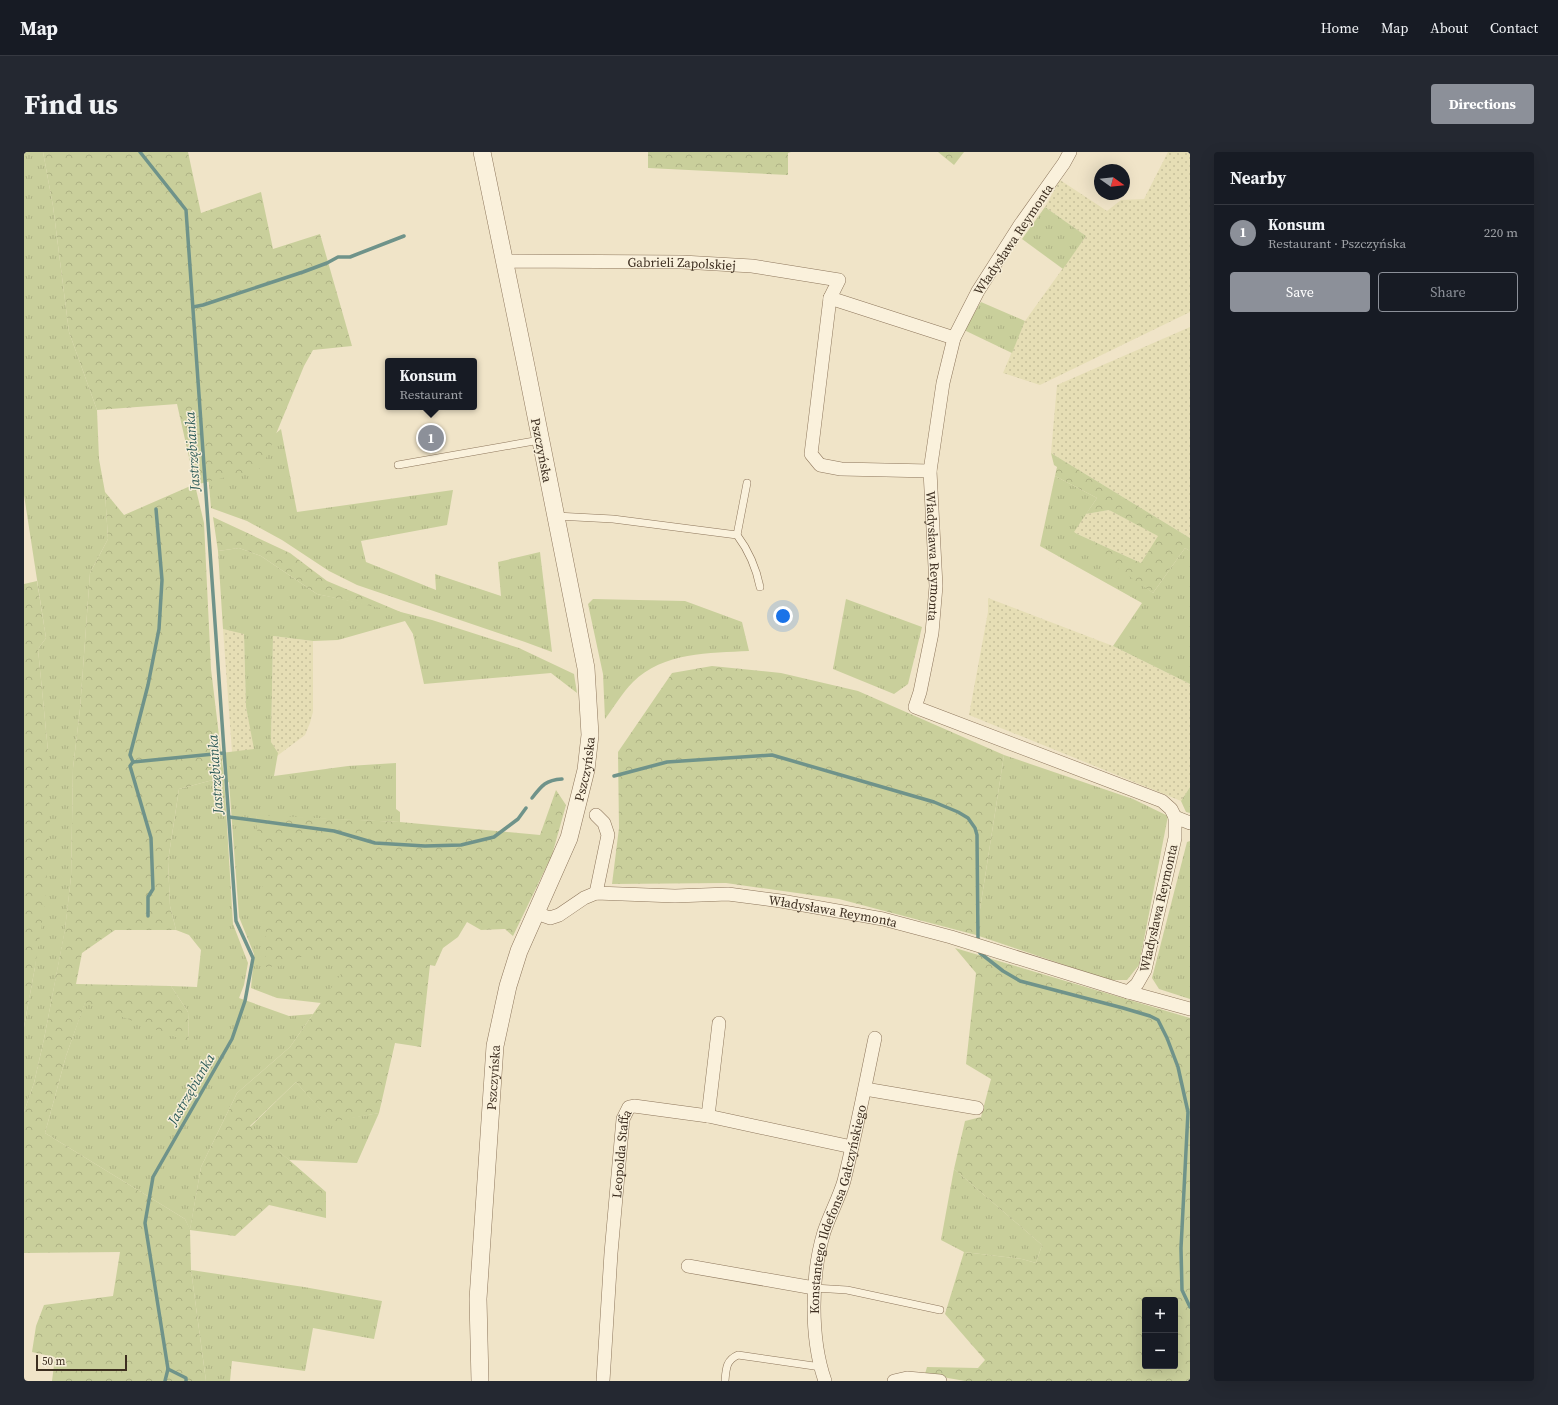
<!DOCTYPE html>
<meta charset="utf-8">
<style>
:root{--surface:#171b24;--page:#242831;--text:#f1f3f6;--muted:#9ea1a6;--line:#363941;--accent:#8c9099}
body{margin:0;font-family:"Source Serif 4",serif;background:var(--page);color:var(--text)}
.controls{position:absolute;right:12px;bottom:12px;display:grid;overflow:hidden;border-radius:4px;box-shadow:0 4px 16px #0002}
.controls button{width:36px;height:36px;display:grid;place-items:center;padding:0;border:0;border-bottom:1px solid var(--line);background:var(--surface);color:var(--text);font:20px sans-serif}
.compass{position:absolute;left:1070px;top:12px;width:36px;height:36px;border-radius:50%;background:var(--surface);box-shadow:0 4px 16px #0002;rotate:105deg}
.scale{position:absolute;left:12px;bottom:10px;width:91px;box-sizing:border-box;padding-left:4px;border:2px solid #3d2e20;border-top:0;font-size:11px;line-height:14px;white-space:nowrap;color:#3d2e20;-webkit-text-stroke:3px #f7eed8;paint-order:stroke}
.you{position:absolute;left:759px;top:464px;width:14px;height:14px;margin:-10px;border:3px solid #fff;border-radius:50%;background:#1a73e8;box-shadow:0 0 0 6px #1a73e833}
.badge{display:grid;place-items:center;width:26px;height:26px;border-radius:50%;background:var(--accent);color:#fff;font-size:13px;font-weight:700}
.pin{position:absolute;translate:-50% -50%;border:2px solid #fff;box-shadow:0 1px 4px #0006}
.popup{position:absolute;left:361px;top:206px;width:92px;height:52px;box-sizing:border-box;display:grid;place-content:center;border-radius:4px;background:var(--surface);filter:drop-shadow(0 1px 3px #0005);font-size:13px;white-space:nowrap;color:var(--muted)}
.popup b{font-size:15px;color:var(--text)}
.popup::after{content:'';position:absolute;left:50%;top:100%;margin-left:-8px;border:8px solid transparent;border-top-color:var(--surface)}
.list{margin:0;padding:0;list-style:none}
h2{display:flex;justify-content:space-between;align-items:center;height:52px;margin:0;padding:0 16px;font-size:17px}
h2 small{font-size:13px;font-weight:400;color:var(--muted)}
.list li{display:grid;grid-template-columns:26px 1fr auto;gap:12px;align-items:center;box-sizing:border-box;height:56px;padding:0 16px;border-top:1px solid var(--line)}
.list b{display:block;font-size:15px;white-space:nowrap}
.list p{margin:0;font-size:13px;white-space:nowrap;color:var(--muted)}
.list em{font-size:13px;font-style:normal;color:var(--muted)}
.actions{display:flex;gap:8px;padding:12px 16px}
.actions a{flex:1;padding:9px 0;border:1px solid var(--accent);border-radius:4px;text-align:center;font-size:14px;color:var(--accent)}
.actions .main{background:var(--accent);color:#fff}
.map{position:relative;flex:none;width:1166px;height:1229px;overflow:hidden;border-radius:4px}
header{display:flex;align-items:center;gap:24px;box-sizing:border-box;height:56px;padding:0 20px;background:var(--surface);border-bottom:1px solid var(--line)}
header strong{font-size:19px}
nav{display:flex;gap:22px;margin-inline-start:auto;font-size:14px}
.intro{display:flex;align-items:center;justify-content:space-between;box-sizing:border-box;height:96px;padding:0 24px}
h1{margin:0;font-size:28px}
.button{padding:10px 18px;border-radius:4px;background:var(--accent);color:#fff;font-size:14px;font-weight:700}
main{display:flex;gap:24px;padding:0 24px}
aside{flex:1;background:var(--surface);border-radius:4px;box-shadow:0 4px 16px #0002}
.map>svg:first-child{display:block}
.farmland{fill:url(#farmland-dots)}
.grass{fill:url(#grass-tufts)}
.forest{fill:url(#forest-crowns);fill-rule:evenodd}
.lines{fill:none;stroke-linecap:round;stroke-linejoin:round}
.stream{stroke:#6f938a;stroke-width:3.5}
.service-casing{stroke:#8d765c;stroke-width:8}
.minor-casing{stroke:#8d765c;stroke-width:14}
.tertiary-casing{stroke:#8d765c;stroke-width:18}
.service{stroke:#faf1dc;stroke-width:7}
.minor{stroke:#faf1dc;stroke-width:13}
.tertiary{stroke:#faf1dc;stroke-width:17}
.labels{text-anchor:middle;stroke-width:3;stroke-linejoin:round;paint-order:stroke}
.street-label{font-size:13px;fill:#3d2e20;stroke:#f7eed8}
.water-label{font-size:14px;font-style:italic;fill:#2f5d5a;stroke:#f7eed8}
</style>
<header>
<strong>Map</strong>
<nav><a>Home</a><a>Map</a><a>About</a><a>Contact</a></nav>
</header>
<div class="intro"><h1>Find us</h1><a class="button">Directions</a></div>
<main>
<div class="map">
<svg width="1166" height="1229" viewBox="0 0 1166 1229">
<defs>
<pattern id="farmland-dots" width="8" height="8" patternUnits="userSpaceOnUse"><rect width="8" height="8" fill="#e6deb5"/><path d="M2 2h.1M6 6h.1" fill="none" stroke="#c6bf9b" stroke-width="1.8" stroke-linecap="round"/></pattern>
<pattern id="grass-tufts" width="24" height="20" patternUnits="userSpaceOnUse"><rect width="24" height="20" fill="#c9cf9b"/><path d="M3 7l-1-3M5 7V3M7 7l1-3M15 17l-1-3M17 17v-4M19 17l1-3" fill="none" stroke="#aeb285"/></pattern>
<pattern id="forest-crowns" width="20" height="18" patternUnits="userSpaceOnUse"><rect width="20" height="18" fill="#c9cf9b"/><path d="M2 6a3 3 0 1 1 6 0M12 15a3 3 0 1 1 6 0" fill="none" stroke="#aeb285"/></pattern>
</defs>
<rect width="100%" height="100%" fill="#f0e4c8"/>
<g class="farmland">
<polygon points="1144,0 1166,0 1166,160 1016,233 979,221 1001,169 1062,84 1021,55 1036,28 1083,59 1097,48 1120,47"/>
<polygon points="1166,175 1166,386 1027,301 1033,233"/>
<polygon points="1085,358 1135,384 1117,411 1049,380 1062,362"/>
<polygon points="964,446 1089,494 1166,532 1166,635 1157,649 945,563 964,460"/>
<polygon points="199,477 220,481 222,555 231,598 208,600"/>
<polygon points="249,484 289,489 289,560 286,571 281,583 253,604 247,590"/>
</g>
<g class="grass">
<polygon points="0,0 19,0 29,54 45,180 73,258 75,307 81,340 84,387 66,421 56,557 49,616 47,725 41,778 20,887 10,931 0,960 0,875 11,815 24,599 14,497 22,486 0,343"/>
<polygon points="1021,55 1062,84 1039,117 998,87"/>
<polygon points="957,150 1001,169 988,201 940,178"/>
<polygon points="257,277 273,360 429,338 423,373 337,389 342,410 412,438 411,422 477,444 474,410 516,400 528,500 501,490 333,433 305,419 258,388 223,369 187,356 183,310 226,303"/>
<polygon points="1031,324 1073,346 1050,380 1129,441 1161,396 1166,399 1166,532 1089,494 1118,451 1016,394"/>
<polygon points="215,396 237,404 293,442 361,456 408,468 495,496 550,522 553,541 527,521 400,532 389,482 381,469 314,488 289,489 249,484 247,590 254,601 250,624 324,614 372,611 372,657 376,660 376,670 232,664 277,801 305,799 324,820 297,851 253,846 227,836 230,802 215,765 205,630 203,631 197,601 230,597 222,555 220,482 199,477 194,399"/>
<path d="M 569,447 L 661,449 L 718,470 L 725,499 C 686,501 639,500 609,530 C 598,541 590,555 581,567 L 579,522 L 564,452 Z"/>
<polygon points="822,447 898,475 884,532 870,542 809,517"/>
<polygon points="980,603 1109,647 1144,664 1115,813 1103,828 1085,828 952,783"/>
<polygon points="200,625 209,772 224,811 220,833 215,846 265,864 289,862 266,895 213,941 177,1015 166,1078 161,1067 21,981 42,904 61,850 165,889 164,860 147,834 173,835 177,798 165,783 152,778 146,754 144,709 155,637"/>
<polygon points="1166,635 1166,661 1162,660 1157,649"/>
<polygon points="1166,689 1166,847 1135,837 1128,826 1163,690"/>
<polygon points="272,930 307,969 355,961 333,1011 265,1008 226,975"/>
<polygon points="930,1017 1018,1093 1012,1111 998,1107 940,1100 917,1088"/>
<polygon points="167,1118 280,1135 358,1149 350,1187 289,1176 281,1219 208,1209 206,1229 182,1229"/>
</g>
<g class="forest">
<polygon points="19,0 164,0 177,61 237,40 249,97 296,82 328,194 289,198 280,214 238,316 171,333 180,371 187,517 200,625 155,637 144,709 146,754 152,778 91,778 58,801 52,832 147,834 164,860 165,890 61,851 42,904 21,981 161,1067 166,1077 177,1015 213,941 266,895 319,819 304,800 279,804 256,814 242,815 242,776 232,663 376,670 516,683 532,638 542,653 528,703 489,784 481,777 457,778 443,770 434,785 419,796 411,814 406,813 397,895 371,891 355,961 307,970 272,930 226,974 302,1040 302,1066 245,1053 211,1084 166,1078 167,1118 182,1229 28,1229 31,1205 8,1200 12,1174 20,1153 89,1144 96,1100 0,1101 0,960 10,931 20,887 41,777 47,725 49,616 56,557 66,421 84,387 81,340 100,363 171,332 153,252 73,258 45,180 29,54"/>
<polygon points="624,0 767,0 764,1 764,23 624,16"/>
<polygon points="914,0 940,0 930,13"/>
<polygon points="1027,301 1166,386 1166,399 1161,396 1129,441 1086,411 1049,380 1117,411 1134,384 1085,358 1062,362 1073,346 1031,324 1033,315 1030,313"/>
<polygon points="189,365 266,401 303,429 379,461 293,442 237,404 215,396 194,399"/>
<polygon points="13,429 22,486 14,497 24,599 26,675 21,752 11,815 0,875 0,432"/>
<polygon points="688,514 757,521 834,539 980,603 952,783 815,747 702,731 588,732 595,676 594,600 648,521"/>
<path d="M 931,796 L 1166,866 L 1166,1229 L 941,1229 L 901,1222 L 903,1215 L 954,1216 L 961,1208 L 921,1162 L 940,1100 L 998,1107 L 1012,1111 L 1018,1093 L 930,1017 L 941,969 L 957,965 L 967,927 L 942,912 L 952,821 ZM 1121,1148 L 1151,1148 L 1151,1214 L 1121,1214 Z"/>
</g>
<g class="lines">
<g class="stream">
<polyline points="116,0 162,58 212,769 229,806 221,849 208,887 129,1025 121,1071 144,1217 141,1229"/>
<polyline points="169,155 179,153 279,120 303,111 314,105 326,105 380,84"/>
<polyline points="109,610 200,601"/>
<polyline points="590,624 643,610 748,603 910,650 934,660 944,666 951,676 953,683 954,788"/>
<path d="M 508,646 C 518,633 522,628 538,627"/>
<polyline points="205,665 310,679 351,691 401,694 437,693 470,685 494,667 502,656"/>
<polyline points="124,764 124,745 129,737 127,686 106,614 109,610 106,603 124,533 135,477 138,428 132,357"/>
<polyline points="956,801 979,819 996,829 1099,856 1126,864 1134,868 1143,886 1154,915 1164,960 1157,1096 1158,1138 1166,1155"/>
<polyline points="144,1217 162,1226 162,1229"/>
</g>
<g class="service-casing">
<g id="service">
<polyline points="374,313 516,288"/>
<path d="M 532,364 L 589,367 L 713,383 C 725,399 732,415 736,435"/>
<polyline points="713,383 723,331"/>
<polyline points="790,1136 823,1138 916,1158"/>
<path d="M 701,1229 C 702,1217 702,1208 714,1203 L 797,1215"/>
</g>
</g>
<g class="minor-casing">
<g id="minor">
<path id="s1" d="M 1046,0 L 1040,11 L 996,73 L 954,139 L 930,186 L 919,231 L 906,319 L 912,434 L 908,481 L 896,540 L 891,555 L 1138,649 L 1147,657 L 1151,665"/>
<path id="s2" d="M 481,111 L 489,109 L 658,110 L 728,114 L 815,128 L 806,146 L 787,302 L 796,313 L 817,317 L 906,319"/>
<polyline points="806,146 930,186"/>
<polyline points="1166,671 1151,665 1151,686 1121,818 1113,832 1104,840 1166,857"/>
<polyline points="572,741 584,683 580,671 572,663"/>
<path id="s3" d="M 512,761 L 526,766 L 535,763 L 560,746 L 572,741 L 651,744 L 704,742 L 757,749 L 859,767 L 927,785 L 1104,840"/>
<polyline points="841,937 953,956"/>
<polyline points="684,964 695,871"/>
<polyline points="664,1114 790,1136"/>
<path id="s4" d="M 579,1229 L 587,1101 L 599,967 L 605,955 L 610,954 L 684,964 L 828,995"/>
<path id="s5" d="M 801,1229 C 786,1186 787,1123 800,1080 C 806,1062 815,1046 820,1029 C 832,981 841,934 851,886"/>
<polyline points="870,1229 883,1226 916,1229"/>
</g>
</g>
<g class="tertiary-casing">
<g id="tertiary">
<path id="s6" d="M 456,1229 L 454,1147 L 471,894 L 484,834 L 495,799 L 545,686 L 562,618 L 566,583 L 562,516 L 502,214 L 458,0"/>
</g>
</g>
<use href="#service" class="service"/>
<use href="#minor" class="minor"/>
<use href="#tertiary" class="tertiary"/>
</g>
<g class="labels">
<g class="street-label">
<text transform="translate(989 87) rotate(-56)" y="5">Władysława Reymonta</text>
<text dy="5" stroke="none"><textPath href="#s2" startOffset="177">Gabrieli Zapolskiej</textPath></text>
<text transform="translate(518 298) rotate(79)" y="5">Pszczyńska</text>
<text dy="5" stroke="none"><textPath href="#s1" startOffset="440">Władysława Reymonta</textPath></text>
<text dy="5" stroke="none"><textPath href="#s6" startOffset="628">Pszczyńska</textPath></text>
<text transform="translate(1134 756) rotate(-77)" y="5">Władysława Reymonta</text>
<text dy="5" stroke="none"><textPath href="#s3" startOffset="306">Władysława Reymonta</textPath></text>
<text dy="5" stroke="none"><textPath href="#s6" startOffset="304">Pszczyńska</textPath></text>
<text dy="5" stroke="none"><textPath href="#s4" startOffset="228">Leopolda Staffa</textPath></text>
<text dy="5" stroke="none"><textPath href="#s5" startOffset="176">Konstantego Ildefonsa Gałczyńskiego</textPath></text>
</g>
<g class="water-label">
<text transform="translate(168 299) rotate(-94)" y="5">Jastrzębianka</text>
<text transform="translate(191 622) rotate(-94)" y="5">Jastrzębianka</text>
<text transform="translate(167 937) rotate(-60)" y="5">Jastrzębianka</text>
</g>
</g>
</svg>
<div class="controls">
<button>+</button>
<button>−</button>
</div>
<svg class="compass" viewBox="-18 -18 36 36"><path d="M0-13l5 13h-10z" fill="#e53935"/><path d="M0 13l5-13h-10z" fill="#9ea1a6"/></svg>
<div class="scale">50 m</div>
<div class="you"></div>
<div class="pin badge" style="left:407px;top:286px">1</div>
<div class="popup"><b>Konsum</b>Restaurant</div>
</div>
<aside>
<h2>Nearby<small></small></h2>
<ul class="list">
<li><span class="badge">1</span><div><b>Konsum</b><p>Restaurant · Pszczyńska</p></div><em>220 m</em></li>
</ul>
<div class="actions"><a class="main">Save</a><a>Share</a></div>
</aside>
</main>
